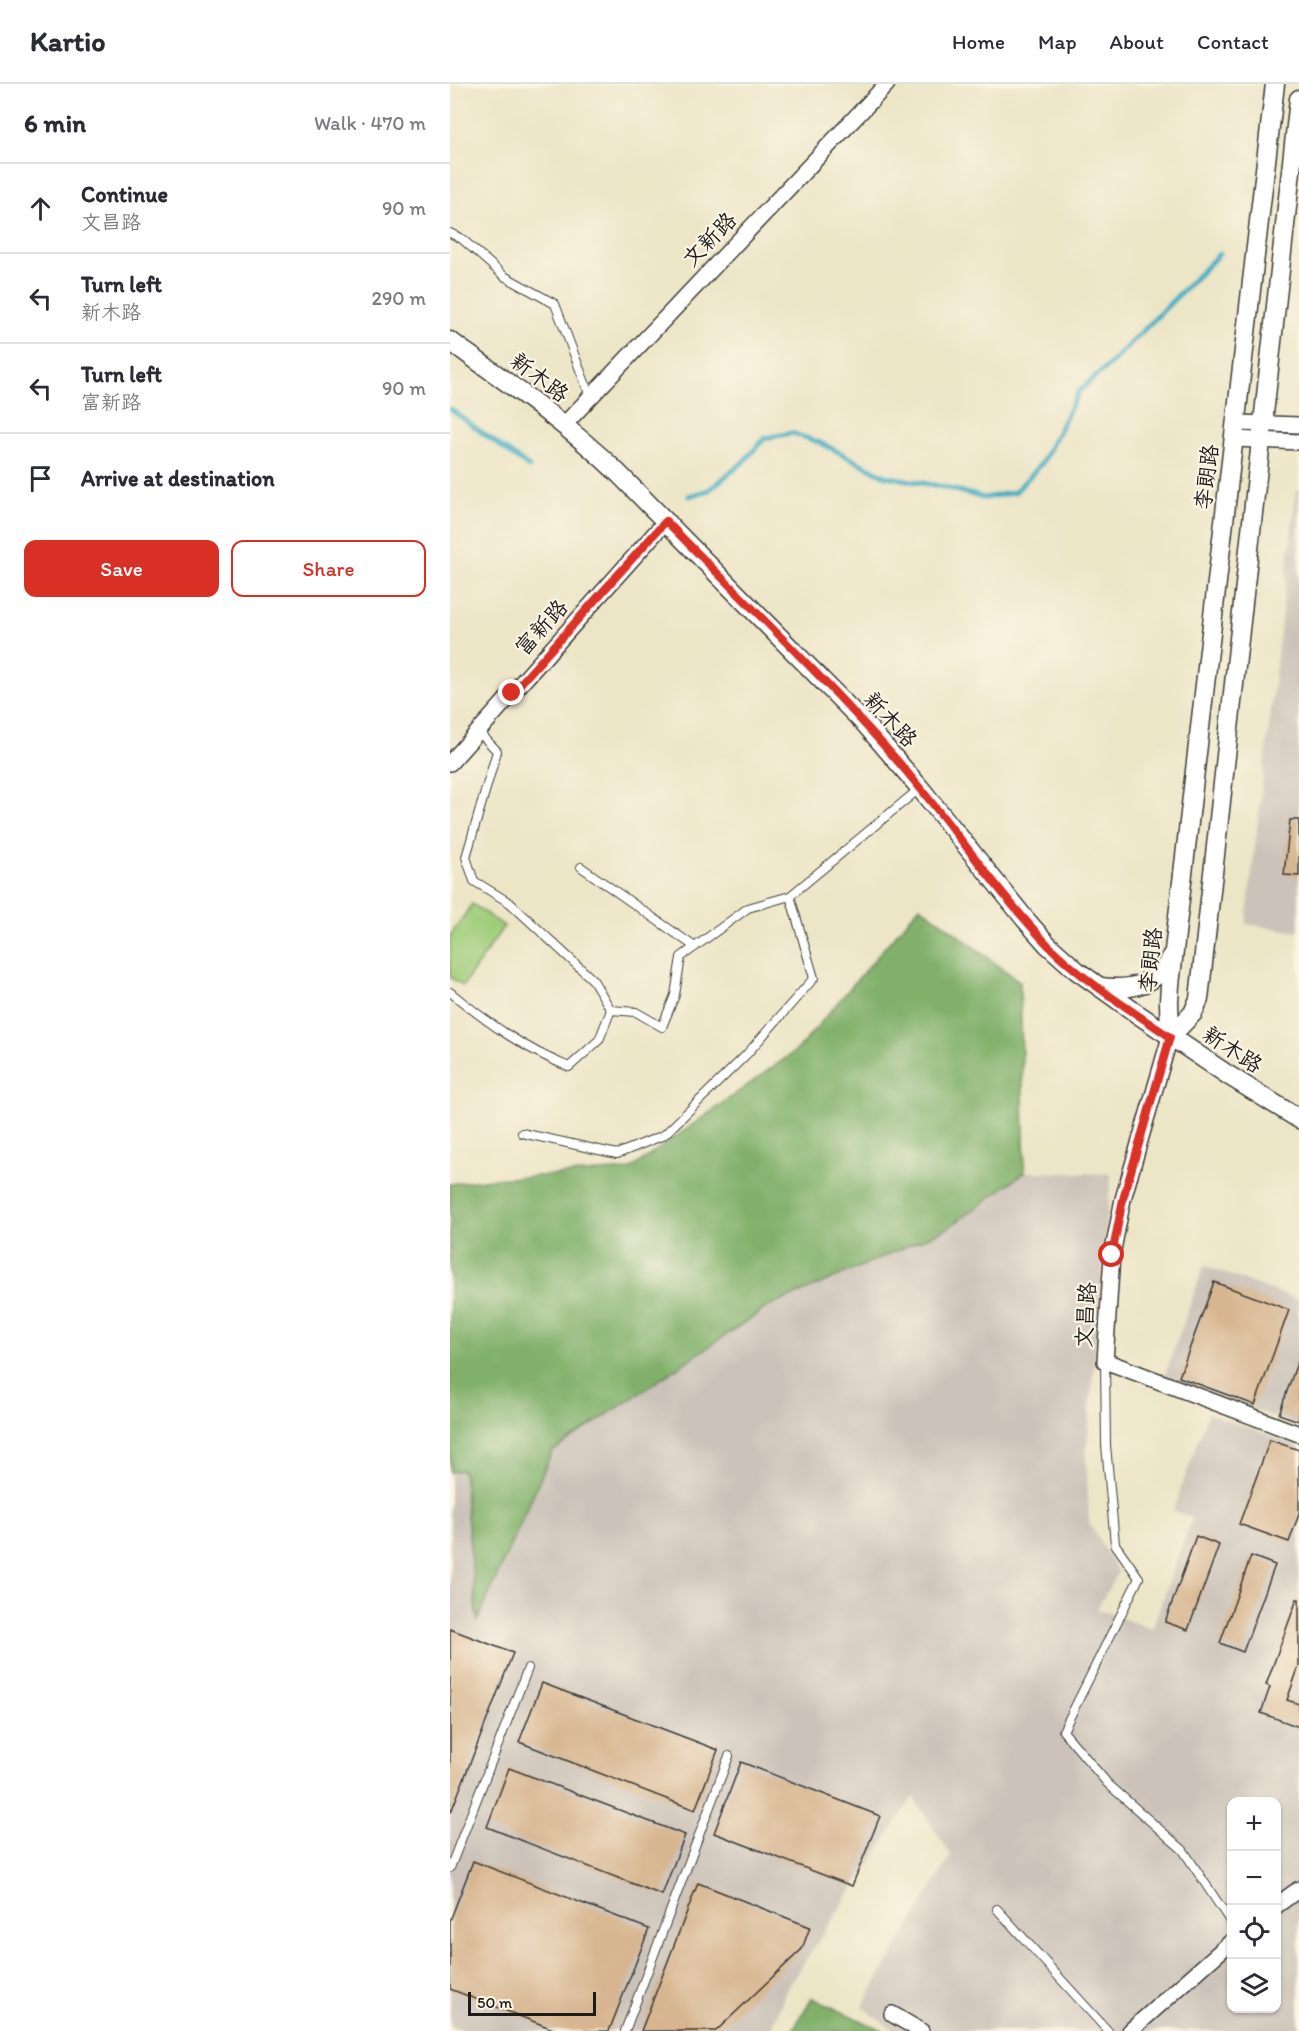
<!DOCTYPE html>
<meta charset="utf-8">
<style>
:root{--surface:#fff;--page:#f7f7f7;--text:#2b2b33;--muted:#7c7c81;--line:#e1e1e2;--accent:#d93025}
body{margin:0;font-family:Itim,"LXGW WenKai TC",sans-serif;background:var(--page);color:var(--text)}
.controls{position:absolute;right:18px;bottom:18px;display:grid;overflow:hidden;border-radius:12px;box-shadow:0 2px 4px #0004}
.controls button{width:54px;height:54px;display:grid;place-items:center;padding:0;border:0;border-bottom:2px solid var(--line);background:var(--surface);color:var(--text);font:30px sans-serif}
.scale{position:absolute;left:18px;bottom:15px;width:128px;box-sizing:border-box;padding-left:6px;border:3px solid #1c1c1c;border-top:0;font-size:16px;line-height:21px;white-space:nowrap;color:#1c1c1c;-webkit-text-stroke:4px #fcf5e5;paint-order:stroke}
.stop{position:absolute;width:18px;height:18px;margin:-14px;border:4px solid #d93025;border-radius:50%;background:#fff}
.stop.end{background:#d93025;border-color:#fff;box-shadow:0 2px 6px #0008}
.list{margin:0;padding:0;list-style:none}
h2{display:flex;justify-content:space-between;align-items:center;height:78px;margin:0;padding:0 24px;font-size:26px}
h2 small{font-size:20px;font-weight:400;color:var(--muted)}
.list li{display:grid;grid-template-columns:39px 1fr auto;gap:18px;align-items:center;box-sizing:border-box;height:90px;padding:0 24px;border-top:2px solid var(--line)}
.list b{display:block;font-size:22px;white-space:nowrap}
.list p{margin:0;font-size:20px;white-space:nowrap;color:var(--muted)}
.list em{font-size:20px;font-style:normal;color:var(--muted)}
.actions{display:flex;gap:12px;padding:18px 24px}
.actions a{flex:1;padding:14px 0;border:2px solid var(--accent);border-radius:12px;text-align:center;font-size:21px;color:var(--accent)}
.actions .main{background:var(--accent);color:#fff}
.icon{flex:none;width:33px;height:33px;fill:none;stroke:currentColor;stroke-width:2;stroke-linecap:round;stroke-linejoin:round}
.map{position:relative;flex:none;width:849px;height:1947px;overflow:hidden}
header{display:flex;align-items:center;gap:36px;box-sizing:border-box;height:84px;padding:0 30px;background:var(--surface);border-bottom:2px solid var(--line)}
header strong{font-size:28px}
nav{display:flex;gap:33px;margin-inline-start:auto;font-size:21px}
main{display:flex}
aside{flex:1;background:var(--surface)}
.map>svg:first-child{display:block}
.industrial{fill:#ccc2b9;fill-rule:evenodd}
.green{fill:#a0cd7b;stroke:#5e744c;stroke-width:1.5}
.forest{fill:#80b06b;stroke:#4e6644;stroke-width:1.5}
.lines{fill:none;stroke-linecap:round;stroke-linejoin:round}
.stream{stroke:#44aec3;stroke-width:5}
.building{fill:#d7b590}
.service-casing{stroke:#3b3a36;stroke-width:10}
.minor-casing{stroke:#3b3a36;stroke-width:18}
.tertiary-casing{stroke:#3b3a36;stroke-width:21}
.service{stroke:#fff;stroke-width:8}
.minor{stroke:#fff;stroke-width:15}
.tertiary{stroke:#fff;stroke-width:18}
.route{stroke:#d93025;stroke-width:8}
.labels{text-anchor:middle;stroke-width:4.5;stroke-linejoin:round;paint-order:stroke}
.street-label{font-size:22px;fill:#1c1c1c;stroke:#fcf5e5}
</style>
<header>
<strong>Kartio</strong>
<nav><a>Home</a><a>Map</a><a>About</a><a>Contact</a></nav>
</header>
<main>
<aside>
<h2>6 min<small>Walk · 470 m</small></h2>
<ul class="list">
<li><svg class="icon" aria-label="ahead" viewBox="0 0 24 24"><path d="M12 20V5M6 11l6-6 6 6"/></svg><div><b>Continue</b><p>文昌路</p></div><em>90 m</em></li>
<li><svg class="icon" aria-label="left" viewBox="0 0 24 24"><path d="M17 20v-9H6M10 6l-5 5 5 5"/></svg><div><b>Turn left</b><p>新木路</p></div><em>290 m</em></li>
<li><svg class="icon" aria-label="left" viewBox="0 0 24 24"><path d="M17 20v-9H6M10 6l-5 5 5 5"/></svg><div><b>Turn left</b><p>富新路</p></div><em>90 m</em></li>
<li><svg class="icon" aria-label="arrive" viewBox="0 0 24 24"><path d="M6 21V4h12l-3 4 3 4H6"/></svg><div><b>Arrive at destination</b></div></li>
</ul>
<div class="actions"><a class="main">Save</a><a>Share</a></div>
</aside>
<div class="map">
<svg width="849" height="1947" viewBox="0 0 849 1947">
<rect width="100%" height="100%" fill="#fcf5e5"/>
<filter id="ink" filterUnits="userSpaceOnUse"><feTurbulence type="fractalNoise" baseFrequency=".0167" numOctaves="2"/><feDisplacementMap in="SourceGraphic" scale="12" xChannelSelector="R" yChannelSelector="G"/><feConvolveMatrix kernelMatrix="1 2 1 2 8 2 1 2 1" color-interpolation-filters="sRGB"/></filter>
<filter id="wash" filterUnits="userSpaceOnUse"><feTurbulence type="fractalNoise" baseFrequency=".008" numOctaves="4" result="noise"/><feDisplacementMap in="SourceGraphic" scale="24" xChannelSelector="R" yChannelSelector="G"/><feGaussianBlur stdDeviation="1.35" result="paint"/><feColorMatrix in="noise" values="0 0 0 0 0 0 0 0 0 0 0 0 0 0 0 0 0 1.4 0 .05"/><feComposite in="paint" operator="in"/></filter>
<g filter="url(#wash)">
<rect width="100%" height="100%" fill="#ece5c6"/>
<g class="industrial">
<polygon points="849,405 849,848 796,840 846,408"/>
<path d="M 575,1088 L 661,1090 L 636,1371 L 639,1438 L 668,1488 L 647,1525 L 702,1545 L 742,1434 L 723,1427 L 758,1329 L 849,1362 L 849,1947 L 445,1947 L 412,1923 L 501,1771 L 463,1713 L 336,1906 L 321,1947 L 13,1947 L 0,1942 L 0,1388 L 13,1386 L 27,1536 L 102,1368 L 318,1223 L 498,1144 ZM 782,1718 L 826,1718 L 826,1924 L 782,1924 Z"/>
<polygon points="754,1182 849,1216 849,1342 714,1293"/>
</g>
<polygon class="green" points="22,820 54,842 13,902 0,893 0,852"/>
<g class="forest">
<polygon points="470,822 570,898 575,1088 498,1144 318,1223 102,1368 27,1537 13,1386 0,1388 0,1100 42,1095 179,1086 348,965"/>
<polygon points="362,1914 434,1947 342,1947"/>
</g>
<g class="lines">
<g class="stream">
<polyline points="0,325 79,383"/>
<polyline points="239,412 259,406 292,379 315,354 342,349 371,359 435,392 494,403 534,414 565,408 592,379 629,307 659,281 769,170"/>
</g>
</g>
<g id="blocks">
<g class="building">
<polygon points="840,736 849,736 849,792 834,791"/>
<polygon points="764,1198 839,1226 805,1321 729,1293"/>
<polygon points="847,1279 849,1280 849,1337 829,1330"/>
<polygon points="820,1356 849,1366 849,1430 839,1458 789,1440"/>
<polygon points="746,1452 769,1461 738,1546 715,1538"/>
<polygon points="801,1472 825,1481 793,1568 770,1559"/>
<polygon points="847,1515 849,1515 849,1582 837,1616 849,1620 849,1643 811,1629 820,1603 816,1601"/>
<polygon points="0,1545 63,1569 1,1728 0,1727"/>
<polygon points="92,1599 268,1666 245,1726 69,1658"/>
<polygon points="291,1678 430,1732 402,1802 264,1749"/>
<polygon points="59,1684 235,1751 212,1811 37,1743"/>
<polygon points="23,1777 199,1845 159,1947 108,1947 0,1905 0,1837"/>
<polygon points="248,1799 360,1843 352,1865 266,1947 191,1947"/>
</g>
</g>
</g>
<g filter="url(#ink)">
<use href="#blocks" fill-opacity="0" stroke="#3b3a36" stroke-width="1.5"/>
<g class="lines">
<g class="service-casing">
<g id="service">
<polyline points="0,149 12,155 54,192 105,220 140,312"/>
<polyline points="28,647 47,667 16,773 24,797 60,819 143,896 161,926"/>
<polyline points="131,783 245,863"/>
<path d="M 0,908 C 38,939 73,964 119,983 L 149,956 L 161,926 L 186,928 L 212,943 L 225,911 L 231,873 L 298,824 L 340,812"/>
<polyline points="72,1049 167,1070 214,1051 296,971 364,894 340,812 469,705"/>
<polyline points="655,1277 656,1361 665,1460 689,1494 613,1647 658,1700 733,1766 782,1840"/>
<polyline points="0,1784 78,1584"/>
<polyline points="547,1825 658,1947"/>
<polyline points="175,1947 279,1672"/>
</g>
</g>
<g class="minor-casing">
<g id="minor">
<polyline points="786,339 849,341"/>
<polyline points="114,341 437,0"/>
<polyline points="784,355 849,358"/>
<polyline points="0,679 216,437"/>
<polyline points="720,953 673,1115 662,1171 655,1277 849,1350"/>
<polyline points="826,1822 849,1805"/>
<polyline points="442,1930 471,1947"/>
<polyline points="680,1947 782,1857"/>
</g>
</g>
<g class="tertiary-casing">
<g id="tertiary">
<path d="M 0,257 C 58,299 116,339 168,389 L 416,641 L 470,704 L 575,835 L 598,861 L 626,886 L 686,929 L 778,991 L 849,1035"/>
<path d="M 650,903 C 681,907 708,901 722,871"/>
<polyline points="720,953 719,918 720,901 825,0"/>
<polyline points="720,953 743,929 749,915 849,15"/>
</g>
</g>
<use href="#service" class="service"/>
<use href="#minor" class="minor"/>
<use href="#tertiary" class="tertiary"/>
</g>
</g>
<g class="lines" filter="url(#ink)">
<path class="route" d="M 62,609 L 216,437 C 292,515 372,591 444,673 C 497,733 541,801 597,860 C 632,896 678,924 720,953 L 673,1115 L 662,1171"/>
</g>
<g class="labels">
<g class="street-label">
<text transform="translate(259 155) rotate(-46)" y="8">文新路</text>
<text transform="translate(90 293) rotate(37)" y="8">新木路</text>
<text transform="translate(756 393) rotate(-83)" y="8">李朗路</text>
<text transform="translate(91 543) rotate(-48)" y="8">富新路</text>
<text transform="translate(441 635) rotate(47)" y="8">新木路</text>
<text transform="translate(700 876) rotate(-84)" y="8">李朗路</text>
<text transform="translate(783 965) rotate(33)" y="8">新木路</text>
<text transform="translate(635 1231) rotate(-86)" y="8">文昌路</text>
</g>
</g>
</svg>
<div class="controls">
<button>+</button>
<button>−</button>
<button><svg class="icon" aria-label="locate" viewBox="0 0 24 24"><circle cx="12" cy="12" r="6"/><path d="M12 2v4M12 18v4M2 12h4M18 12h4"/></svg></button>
<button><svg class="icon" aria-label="layers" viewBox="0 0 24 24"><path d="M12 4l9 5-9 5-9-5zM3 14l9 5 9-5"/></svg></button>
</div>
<div class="scale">50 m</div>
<div class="stop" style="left:662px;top:1171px"></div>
<div class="stop end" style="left:62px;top:609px"></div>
</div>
</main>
